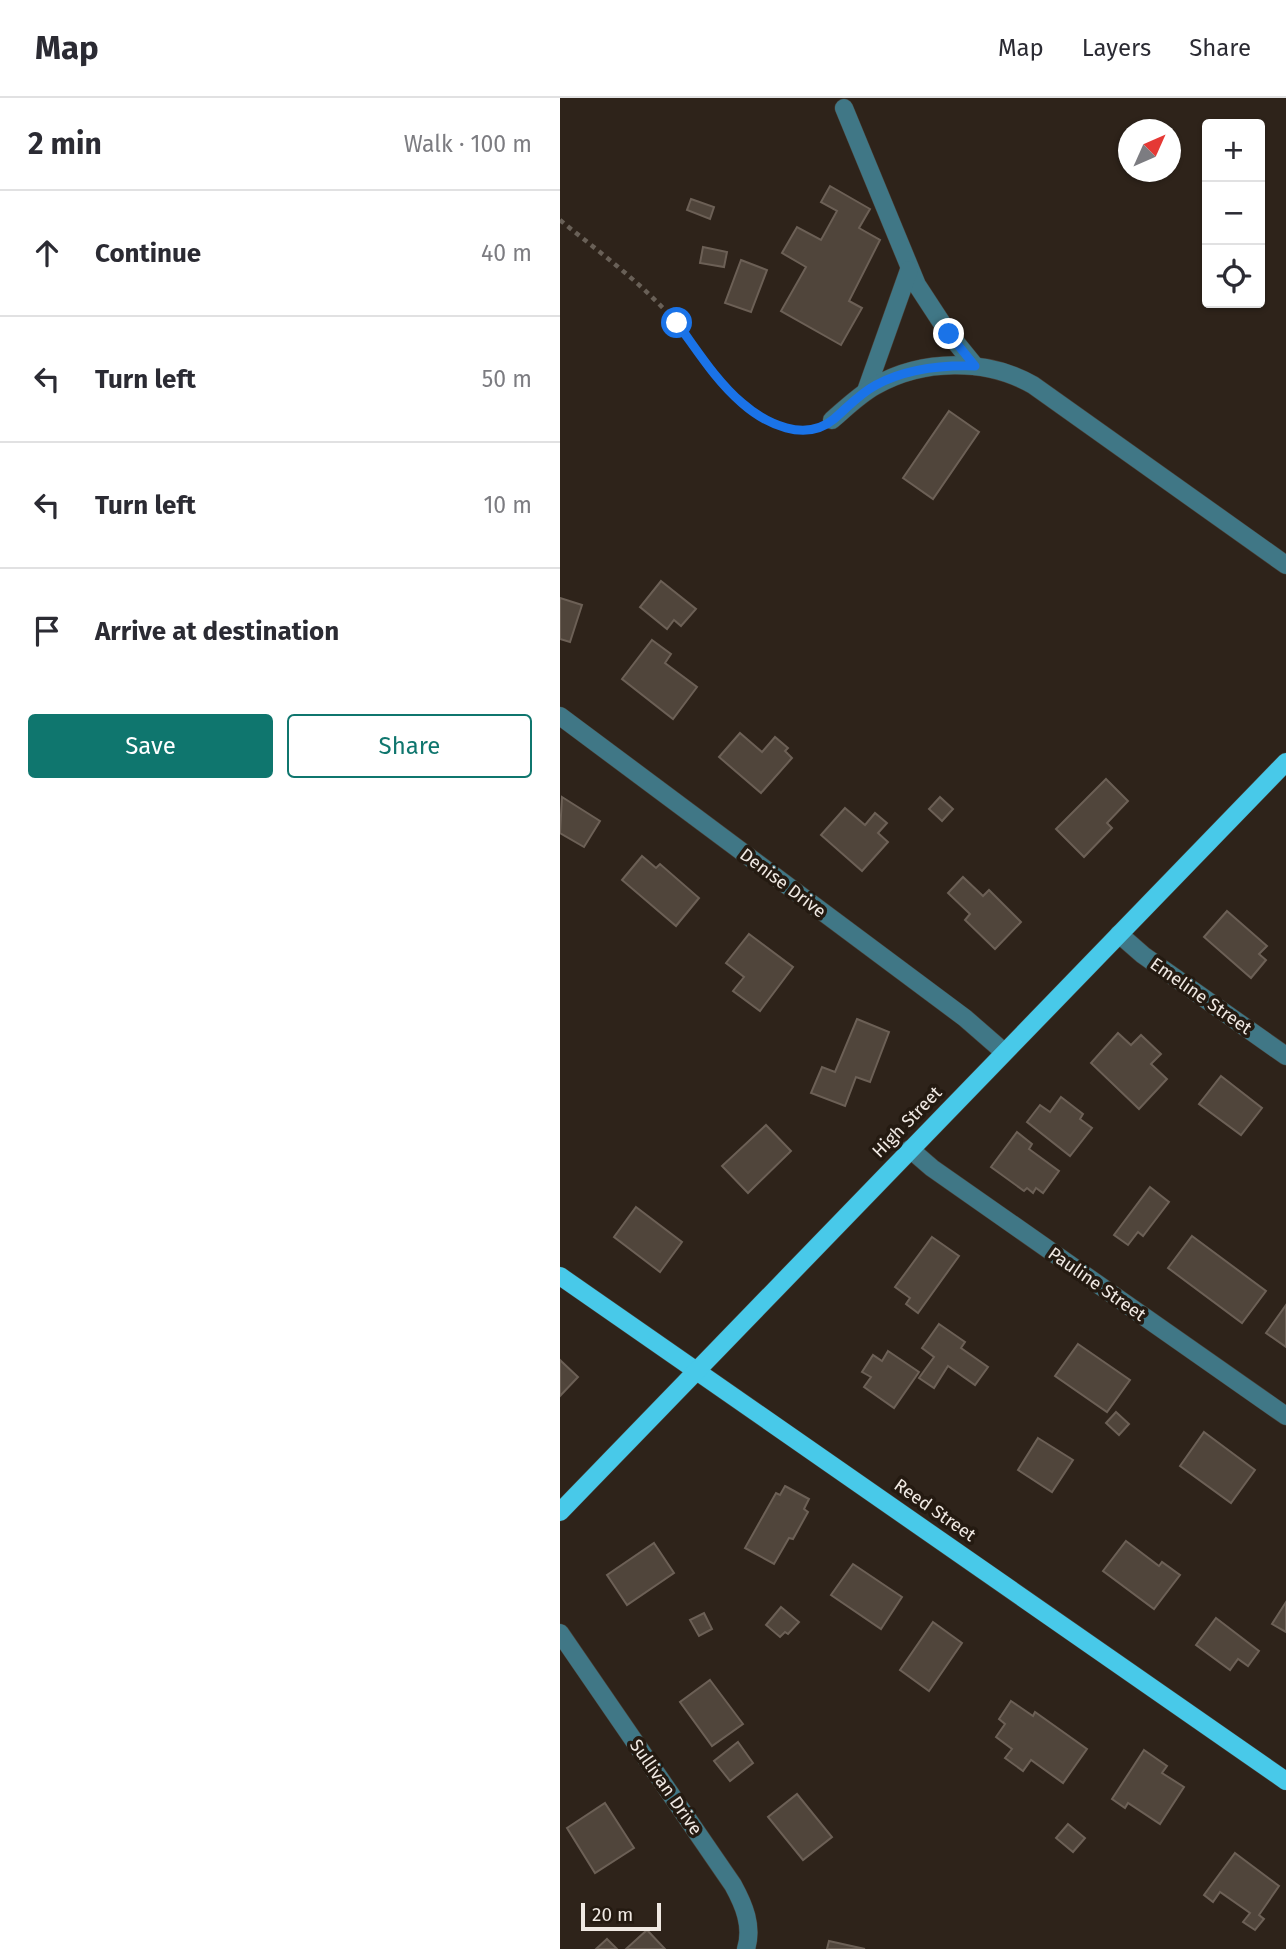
<!DOCTYPE html>
<meta charset="utf-8">
<style>
:root{--surface:#fff;--page:#f2f2f3;--text:#2b2b33;--muted:#7c7c81;--line:#e1e1e2;--accent:#0f766e}
body{margin:0;font-family:"Fira Sans",sans-serif;background:var(--page);color:var(--text)}
.controls{position:absolute;right:21px;top:21px;display:grid;overflow:hidden;border-radius:7px;box-shadow:0 2px 5px #0004}
.controls button{width:63px;height:63px;display:grid;place-items:center;padding:0;border:0;border-bottom:2px solid var(--line);background:var(--surface);color:var(--text);font:35px sans-serif}
.compass{position:absolute;left:558px;top:21px;width:63px;height:63px;border-radius:50%;background:var(--surface);box-shadow:0 2px 5px #0004;rotate:45deg}
.scale{position:absolute;left:21px;bottom:18px;width:80px;box-sizing:border-box;padding-left:7px;border:4px solid #f0e9e3;border-top:0;font-size:19px;line-height:24px;white-space:nowrap;color:#f0e9e3;-webkit-text-stroke:5px #241a11;paint-order:stroke}
.stop{position:absolute;width:21px;height:21px;margin:-16px;border:5px solid #1a73e8;border-radius:50%;background:#fff}
.stop.end{background:#1a73e8;border-color:#fff;box-shadow:0 2px 7px #0008}
.list{margin:0;padding:0;list-style:none}
h2{display:flex;justify-content:space-between;align-items:center;height:91px;margin:0;padding:0 28px;font-size:30px}
h2 small{font-size:23px;font-weight:400;color:var(--muted)}
.list li{display:grid;grid-template-columns:46px 1fr auto;gap:21px;align-items:center;box-sizing:border-box;height:126px;padding:0 28px;border-top:2px solid var(--line)}
.list b{display:block;font-size:26px;white-space:nowrap}
.list em{font-size:23px;font-style:normal;color:var(--muted)}
.actions{display:flex;gap:14px;padding:21px 28px}
.actions a{flex:1;padding:16px 0;border:2px solid var(--accent);border-radius:7px;text-align:center;font-size:24px;color:var(--accent)}
.actions .main{background:var(--accent);color:#fff}
.icon{flex:none;width:38px;height:38px;fill:none;stroke:currentColor;stroke-width:2;stroke-linecap:round;stroke-linejoin:round}
.map{position:relative;flex:none;width:726px;height:1851px;overflow:hidden}
header{display:flex;align-items:center;gap:42px;box-sizing:border-box;height:98px;padding:0 35px;background:var(--surface);border-bottom:2px solid var(--line)}
header strong{font-size:33px}
nav{display:flex;gap:38px;margin-inline-start:auto;font-size:24px}
main{display:flex}
aside{flex:1;background:var(--surface)}
.map>svg:first-child{display:block}
.building{fill:#50453b;stroke:#6c6056;stroke-width:2}
.lines{fill:none;stroke-linecap:round;stroke-linejoin:round}
.minor-casing{stroke:#493f36;stroke-width:19}
.major-casing{stroke:#493f36;stroke-width:19}
.path{stroke:#696057;stroke-width:4.5;stroke-dasharray:5 5;stroke-linecap:butt}
.minor{stroke:#407786;stroke-width:18}
.major{stroke:#48c9e9;stroke-width:18}
.route{stroke:#1a73e8;stroke-width:9}
.labels{text-anchor:middle;stroke-width:7;stroke-linejoin:round;paint-order:stroke}
.street-label{font-size:18px;fill:#f0e9e3;stroke:#241a11}
</style>
<header>
<strong>Map</strong>
<nav><a>Map</a><a>Layers</a><a>Share</a></nav>
</header>
<main>
<aside>
<h2>2 min<small>Walk · 100 m</small></h2>
<ul class="list">
<li><svg class="icon" aria-label="ahead" viewBox="0 0 24 24"><path d="M12 20V5M6 11l6-6 6 6"/></svg><div><b>Continue</b></div><em>40 m</em></li>
<li><svg class="icon" aria-label="left" viewBox="0 0 24 24"><path d="M17 20v-9H6M10 6l-5 5 5 5"/></svg><div><b>Turn left</b></div><em>50 m</em></li>
<li><svg class="icon" aria-label="left" viewBox="0 0 24 24"><path d="M17 20v-9H6M10 6l-5 5 5 5"/></svg><div><b>Turn left</b></div><em>10 m</em></li>
<li><svg class="icon" aria-label="arrive" viewBox="0 0 24 24"><path d="M6 21V4h12l-3 4 3 4H6"/></svg><div><b>Arrive at destination</b></div></li>
</ul>
<div class="actions"><a class="main">Save</a><a>Share</a></div>
</aside>
<div class="map">
<svg width="726" height="1851" viewBox="0 0 726 1851">
<rect width="100%" height="100%" fill="#2e231a"/>
<g class="building">
<polygon points="270,88 310,111 299,130 320,142 289,203 302,210 281,247 221,213 246,169 222,155 237,129 261,142 277,113 261,104"/>
<polygon points="131,101 154,109 150,121 127,112"/>
<polygon points="143,149 167,154 164,169 140,165"/>
<polygon points="181,162 207,172 191,214 165,205"/>
<polygon points="389,313 419,334 373,401 343,380"/>
<polygon points="101,483 136,511 121,528 114,522 107,531 80,509"/>
<polygon points="0,500 22,507 10,544 0,541"/>
<polygon points="92,542 111,556 105,565 137,589 113,621 62,581"/>
<polygon points="180,635 202,654 215,639 228,650 225,653 232,660 201,695 159,659"/>
<polygon points="546,681 568,703 547,725 552,730 524,759 496,731"/>
<polygon points="2,699 40,723 24,749 0,735"/>
<polygon points="380,699 393,711 382,723 369,711"/>
<polygon points="285,710 305,727 315,715 327,725 318,735 328,744 302,773 261,737"/>
<polygon points="82,758 96,770 100,766 139,800 116,828 62,782"/>
<polygon points="403,779 423,798 429,792 461,824 435,851 405,822 410,816 388,795"/>
<polygon points="667,813 707,848 699,856 706,862 691,880 644,839"/>
<polygon points="189,836 233,869 200,913 173,893 184,879 166,865"/>
<polygon points="297,921 329,934 310,984 296,979 285,1008 251,995 262,969 275,974"/>
<polygon points="558,935 571,947 581,937 601,956 591,966 607,981 579,1011 531,965"/>
<polygon points="661,978 702,1010 681,1037 639,1006"/>
<polygon points="501,999 523,1016 520,1021 532,1030 510,1058 467,1024 480,1007 490,1014"/>
<polygon points="206,1027 231,1053 188,1095 162,1068"/>
<polygon points="457,1034 472,1046 469,1051 499,1073 483,1095 476,1090 473,1095 467,1090 464,1093 431,1069"/>
<polygon points="590,1089 609,1104 583,1138 578,1134 568,1147 554,1137"/>
<polygon points="76,1109 122,1144 100,1174 54,1139"/>
<polygon points="632,1138 706,1193 682,1225 608,1170"/>
<polygon points="372,1139 399,1158 358,1215 346,1206 350,1200 335,1189"/>
<polygon points="726,1207 726,1249 706,1235"/>
<polygon points="379,1226 405,1244 401,1250 428,1269 415,1287 388,1268 374,1290 359,1280 374,1259 362,1250"/>
<polygon points="518,1246 570,1282 547,1314 495,1278"/>
<polygon points="328,1253 359,1274 334,1310 304,1289 311,1279 302,1274 313,1257 322,1263"/>
<polygon points="0,1262 18,1279 0,1298"/>
<polygon points="556,1314 569,1326 559,1337 546,1325"/>
<polygon points="644,1334 695,1372 671,1405 620,1368"/>
<polygon points="478,1340 513,1362 492,1394 458,1372"/>
<polygon points="225,1388 249,1401 244,1411 248,1414 233,1441 229,1440 214,1466 185,1450 216,1395 220,1397"/>
<polygon points="566,1443 599,1468 602,1464 620,1477 594,1511 543,1473"/>
<polygon points="94,1445 114,1475 67,1507 47,1477"/>
<polygon points="293,1466 342,1499 321,1531 271,1497"/>
<polygon points="726,1504 726,1534 712,1526"/>
<polygon points="221,1509 239,1524 228,1536 225,1534 220,1539 206,1527"/>
<polygon points="144,1515 152,1531 139,1538 130,1522"/>
<polygon points="656,1520 699,1553 688,1568 678,1561 670,1572 636,1547"/>
<polygon points="373,1524 402,1545 369,1593 340,1572"/>
<polygon points="150,1582 183,1626 152,1648 120,1604"/>
<polygon points="451,1603 473,1618 475,1614 527,1651 503,1685 471,1662 463,1673 445,1660 452,1651 436,1639 445,1626 439,1621"/>
<polygon points="178,1644 193,1665 170,1683 154,1663"/>
<polygon points="584,1652 607,1668 602,1675 624,1689 600,1726 568,1705 565,1710 552,1701"/>
<polygon points="237,1696 272,1739 243,1762 208,1719"/>
<polygon points="45,1705 74,1750 35,1775 7,1730"/>
<polygon points="508,1726 525,1740 513,1754 496,1740"/>
<polygon points="675,1755 719,1788 699,1817 704,1821 695,1832 683,1824 690,1815 660,1794 653,1804 644,1797"/>
<polygon points="87,1832 105,1851 66,1851"/>
<polygon points="47,1841 57,1851 36,1851"/>
<polygon points="269,1843 305,1851 267,1851"/>
</g>
<g class="lines">
<g class="minor-casing">
<g id="minor">
<polyline points="284,10 357,187 389,236 415,268"/>
<polyline points="306,293 349,172"/>
<path d="M 272,322 C 286,310 299,297 315,288 C 362,261 426,260 473,287 L 726,467"/>
<polyline points="0,618 405,920 444,954"/>
<polyline points="559,836 583,857 726,958"/>
<polyline points="350,1051 372,1070 726,1318"/>
<path d="M 0,1535 L 173,1787 C 184,1807 193,1828 186,1851"/>
</g>
</g>
<g class="major-casing">
<g id="major">
<polyline points="0,1178 726,1683"/>
<polyline points="0,1414 726,664"/>
</g>
</g>
<path class="path" d="M 0,122 C 34,150 71,177 102,209 C 142,249 184,342 253,332"/>
<use href="#minor" class="minor"/>
<use href="#major" class="major"/>
</g>
<g class="lines">
<path class="route" d="M 117,225 C 137,252 156,283 182,305 C 206,326 245,345 274,321 C 288,309 299,296 316,287 C 346,271 381,267 415,268 L 389,236"/>
</g>
<g class="labels">
<g class="street-label">
<text transform="translate(223 785) rotate(37)" y="6">Denise Drive</text>
<text transform="translate(641 898) rotate(35)" y="6">Emeline Street</text>
<text transform="translate(347 1024) rotate(-46)" y="6">High Street</text>
<text transform="translate(537 1186) rotate(35)" y="6">Pauline Street</text>
<text transform="translate(375 1412) rotate(35)" y="6">Reed Street</text>
<text transform="translate(106 1689) rotate(55)" y="6">Sullivan Drive</text>
</g>
</g>
</svg>
<div class="controls">
<button>+</button>
<button>−</button>
<button><svg class="icon" aria-label="locate" viewBox="0 0 24 24"><circle cx="12" cy="12" r="6"/><path d="M12 2v4M12 18v4M2 12h4M18 12h4"/></svg></button>
</div>
<svg class="compass" viewBox="-18 -18 36 36"><path d="M0-13l5 13h-10z" fill="#e53935"/><path d="M0 13l5-13h-10z" fill="#7c7c81"/></svg>
<div class="scale">20 m</div>
<div class="stop" style="left:117px;top:225px"></div>
<div class="stop end" style="left:389px;top:236px"></div>
</div>
</main>
